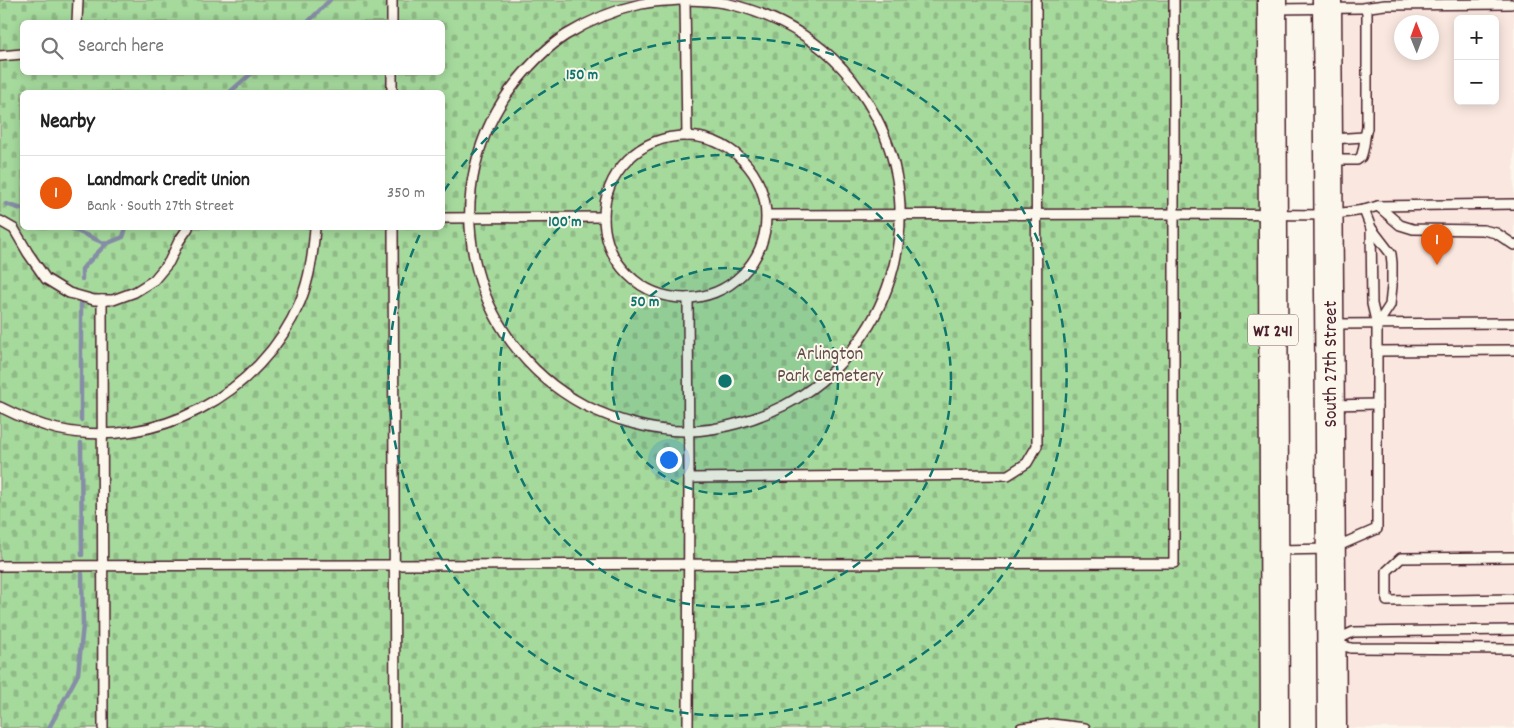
<!DOCTYPE html>
<meta charset="utf-8">
<style>
:root{--surface:#fff;--page:#f6f6f6;--text:#222;--muted:#767676;--line:#e0e0e0;--accent:#ea580c}
body{margin:0;font-family:Dekko,sans-serif;background:var(--page);color:var(--text)}
.controls{position:absolute;right:15px;top:15px;display:grid;overflow:hidden;border-radius:8px;box-shadow:0 2px 12px #0003}
.controls button{width:45px;height:45px;display:grid;place-items:center;padding:0;border:0;border-bottom:1px solid var(--line);background:var(--surface);color:var(--text);font:25px sans-serif}
.compass{position:absolute;left:1394px;top:15px;width:45px;height:45px;border-radius:50%;background:var(--surface);box-shadow:0 2px 12px #0003;rotate:359deg}
.you{position:absolute;left:668px;top:459px;width:18px;height:18px;margin:-12px;border:4px solid #fff;border-radius:50%;background:#1a73e8;box-shadow:0 0 0 8px #1a73e833}
.badge{display:grid;place-items:center;width:32px;height:32px;border-radius:50%;background:var(--accent);color:#fff;font-size:16px;font-weight:700}
.pin{position:absolute;translate:-50% -41px;filter:drop-shadow(0 1px 2px #0008)}
.pin::after{content:'';position:absolute;top:26px;width:18px;height:15px;background:inherit;clip-path:polygon(0 0,100% 0,50% 100%)}
.list{margin:0;padding:0;list-style:none}
h2{display:flex;justify-content:space-between;align-items:center;height:65px;margin:0;padding:0 20px;font-size:21px}
h2 small{font-size:16px;font-weight:400;color:var(--muted)}
.list li{display:grid;grid-template-columns:32px 1fr auto;gap:15px;align-items:center;box-sizing:border-box;height:75px;padding:0 20px;border-top:1px solid var(--line)}
.list b{display:block;font-size:19px;white-space:nowrap}
.list p{margin:0;font-size:16px;white-space:nowrap;color:var(--muted)}
.list em{font-size:16px;font-style:normal;color:var(--muted)}
.icon{flex:none;width:28px;height:28px;fill:none;stroke:currentColor;stroke-width:2;stroke-linecap:round;stroke-linejoin:round}
.map{position:relative;flex:none;width:1514px;height:728px;overflow:hidden}
.search{position:absolute;background:var(--surface);box-shadow:0 2px 12px #0003;left:20px;top:20px;width:425px;height:55px;display:flex;align-items:center;gap:12px;box-sizing:border-box;padding:0 18px;border-radius:8px;color:var(--muted);font-size:19px}
.panel{position:absolute;background:var(--surface);box-shadow:0 2px 12px #0003;left:20px;top:90px;width:425px;height:140px;border-radius:8px}
.map>svg:first-child{display:block}
.built{fill:#fae8e0;fill-rule:evenodd}
.cemetery{fill:url(#cemetery-stones);stroke:#787c64;fill-rule:evenodd}
.lines{fill:none;stroke-linecap:round;stroke-linejoin:round}
.stream{stroke:#868da6;stroke-width:4.5}
.lane-casing{stroke:#4a1f2b;stroke-width:12}
.primary-casing{stroke:#4a1f2b;stroke-width:31}
.lane{stroke:#fbf7ec;stroke-width:9}
.primary{stroke:#fbf7ec;stroke-width:28}
.ring{fill:none;stroke:#0f766e;stroke-width:2.5;stroke-dasharray:9 6}
.labels{text-anchor:middle;stroke-width:4;stroke-linejoin:round;paint-order:stroke}
.shield{fill:#fbf7ec;stroke:#7f6065;stroke-width:1}
.shield-label{font-size:18px;font-weight:bold;fill:#4a1f2b}
.park-label{font-size:19px;fill:#614e48;stroke:#fbf7ec}
.street-label{font-size:19px;fill:#4a1f2b;stroke:#fbf7ec}
.centre{fill:#0f766e;stroke:#fbf7ec;stroke-width:2.5}
.ring-label{font-size:15px;text-anchor:middle;font-weight:bold;fill:#0f766e;stroke:#fbf7ec;stroke-width:4;stroke-linejoin:round;paint-order:stroke}
</style>
<div class="map">
<svg width="1514" height="728" viewBox="0 0 1514 728">
<defs>
<pattern id="cemetery-stones" width="16" height="16" patternUnits="userSpaceOnUse" patternTransform="scale(1.25)"><rect width="16" height="16" fill="#a6da9d"/><path d="M2 7V4a2 2 0 0 1 4 0v3zM10 15v-3a2 2 0 0 1 4 0v3z" fill="#90bb87"/></pattern>
</defs>
<rect width="100%" height="100%" fill="#fbf7ec"/>
<filter id="ink" filterUnits="userSpaceOnUse"><feTurbulence type="fractalNoise" baseFrequency=".02" numOctaves="2"/><feDisplacementMap in="SourceGraphic" scale="10" xChannelSelector="R" yChannelSelector="G"/><feConvolveMatrix kernelMatrix="1 2 1 2 8 2 1 2 1" color-interpolation-filters="sRGB"/></filter>
<g filter="url(#ink)">
<path class="built" d="M 1337,0 L 1514,0 L 1514,728 L 1339,728 ZM 1458,19 L 1495,19 L 1495,101 L 1458,101 ZM 1402,22 L 1432,22 L 1432,52 L 1402,52 Z"/>
<path class="cemetery" d="M 0,0 L 1260,0 L 1262,728 L 0,728 ZM 22,22 L 442,22 L 442,72 L 22,72 ZM 22,92 L 442,92 L 442,228 L 22,228 Z"/>
<g class="lines">
<g class="stream">
<polyline points="308,22 330,0"/>
<polyline points="230,92 253,72"/>
<polyline points="6,204 22,209"/>
<polyline points="70,228 106,244 123,237 126,228"/>
<polyline points="82,279 82,269 106,244"/>
<polyline points="81,420 81,304"/>
<polyline points="81,443 82,555"/>
<polyline points="49,728 78,674 83,625 82,574"/>
</g>
<g class="lane-casing">
<g id="lane">
<polyline points="392,0 392,22"/>
<path d="M 681,0 C 668,1 654,1 641,4 C 614,10 589,21 566,35 C 547,47 531,64 517,81 C 432,186 466,342 584,405 C 614,420 654,432 688,431 C 720,431 757,419 785,405 C 890,349 931,220 875,115 C 858,83 834,55 803,35 C 781,21 755,10 729,4 C 716,1 702,1 688,0"/>
<polyline points="685,0 687,136"/>
<polyline points="1275,9 1362,8 1385,5 1511,4"/>
<polyline points="77,22 78,0"/>
<polyline points="0,56 22,54"/>
<polyline points="392,72 392,92"/>
<circle cx="685" cy="217" r="81"/>
<polyline points="1332,139 1364,137"/>
<path d="M 1330,160 L 1357,160 L 1361,157 C 1365,148 1364,138 1367,128 L 1367,8"/>
<polyline points="1378,206 1400,225 1413,229 1483,230 1496,233 1514,245"/>
<polyline points="767,215 1174,214 1328,215 1364,210 1378,206 1514,204"/>
<polyline points="442,218 604,217"/>
<polyline points="0,221 14,229 28,253 46,279 69,293 94,300 113,300 135,292 154,280 169,262 179,241 188,228"/>
<polyline points="393,228 395,728"/>
<polyline points="1371,228 1391,254 1392,263 1392,286 1390,305 1377,325"/>
<polyline points="688,298 689,478 1008,475 1027,463 1037,446 1036,0"/>
<polyline points="102,300 103,728"/>
<polyline points="1332,324 1514,323"/>
<polyline points="1377,351 1514,350"/>
<polyline points="1332,405 1377,404"/>
<path d="M 0,407 C 18,416 36,424 57,429 C 155,451 261,395 300,302 C 310,278 313,253 315,228"/>
<polyline points="1277,550 1331,549 1377,529 1377,325 1372,304 1371,228 1364,210"/>
<polyline points="1514,557 1401,558 1387,571 1387,601 1514,599"/>
<polyline points="0,566 1174,563 1174,0"/>
<polyline points="1336,640 1353,632 1514,630"/>
<polyline points="1334,643 1351,648 1514,649"/>
<polyline points="688,728 689,478"/>
<polyline points="1021,728 1052,724 1085,728"/>
</g>
</g>
<g class="primary-casing">
<g id="primary">
<polyline points="1272,0 1275,728"/>
<polyline points="1327,0 1332,728"/>
</g>
</g>
<use href="#lane" class="lane"/>
<use href="#primary" class="primary"/>
</g>
</g>
<circle cx="725" cy="381" r="113" fill="#0f766e" fill-opacity=".12"/>
<g class="ring">
<circle cx="725" cy="381" r="113"/>
<circle cx="725" cy="381" r="226"/>
<path d="M444 191A339 339 0 1 1 422 230"/>
</g>
<g class="labels">
<rect class="shield" x="1248" y="314.5" width="50" height="31" rx="4"/>
<g class="shield-label">
<text x="1273" y="336">WI 241</text>
</g>
<g class="park-label">
<text x="830" y="359">Arlington<tspan x="830" dy="22">Park Cemetery</tspan></text>
</g>
<g class="street-label">
<text transform="translate(1329 364) rotate(-90)" y="7">South 27th Street</text>
</g>
</g>
<circle cx="725" cy="381" r="8" class="centre"/>
<g class="ring-label">
<text x="582" y="79">150 m</text>
<text x="565" y="226">100 m</text>
<text x="645" y="306">50 m</text>
</g>
</svg>
<div class="controls">
<button>+</button>
<button>−</button>
</div>
<svg class="compass" viewBox="-18 -18 36 36"><path d="M0-13l5 13h-10z" fill="#e53935"/><path d="M0 13l5-13h-10z" fill="#767676"/></svg>
<div class="you"></div>
<div class="pin badge" style="left:1437px;top:265px">1</div>
<div class="search"><svg class="icon" aria-label="search" viewBox="0 0 24 24"><circle cx="10" cy="10" r="6"/><path d="M15 15l6 6"/></svg>Search here</div>
<section class="panel">
<h2>Nearby<small></small></h2>
<ul class="list">
<li><span class="badge">1</span><div><b>Landmark Credit Union</b><p>Bank · South 27th Street</p></div><em>350 m</em></li>
</ul>
</section>
</div>
